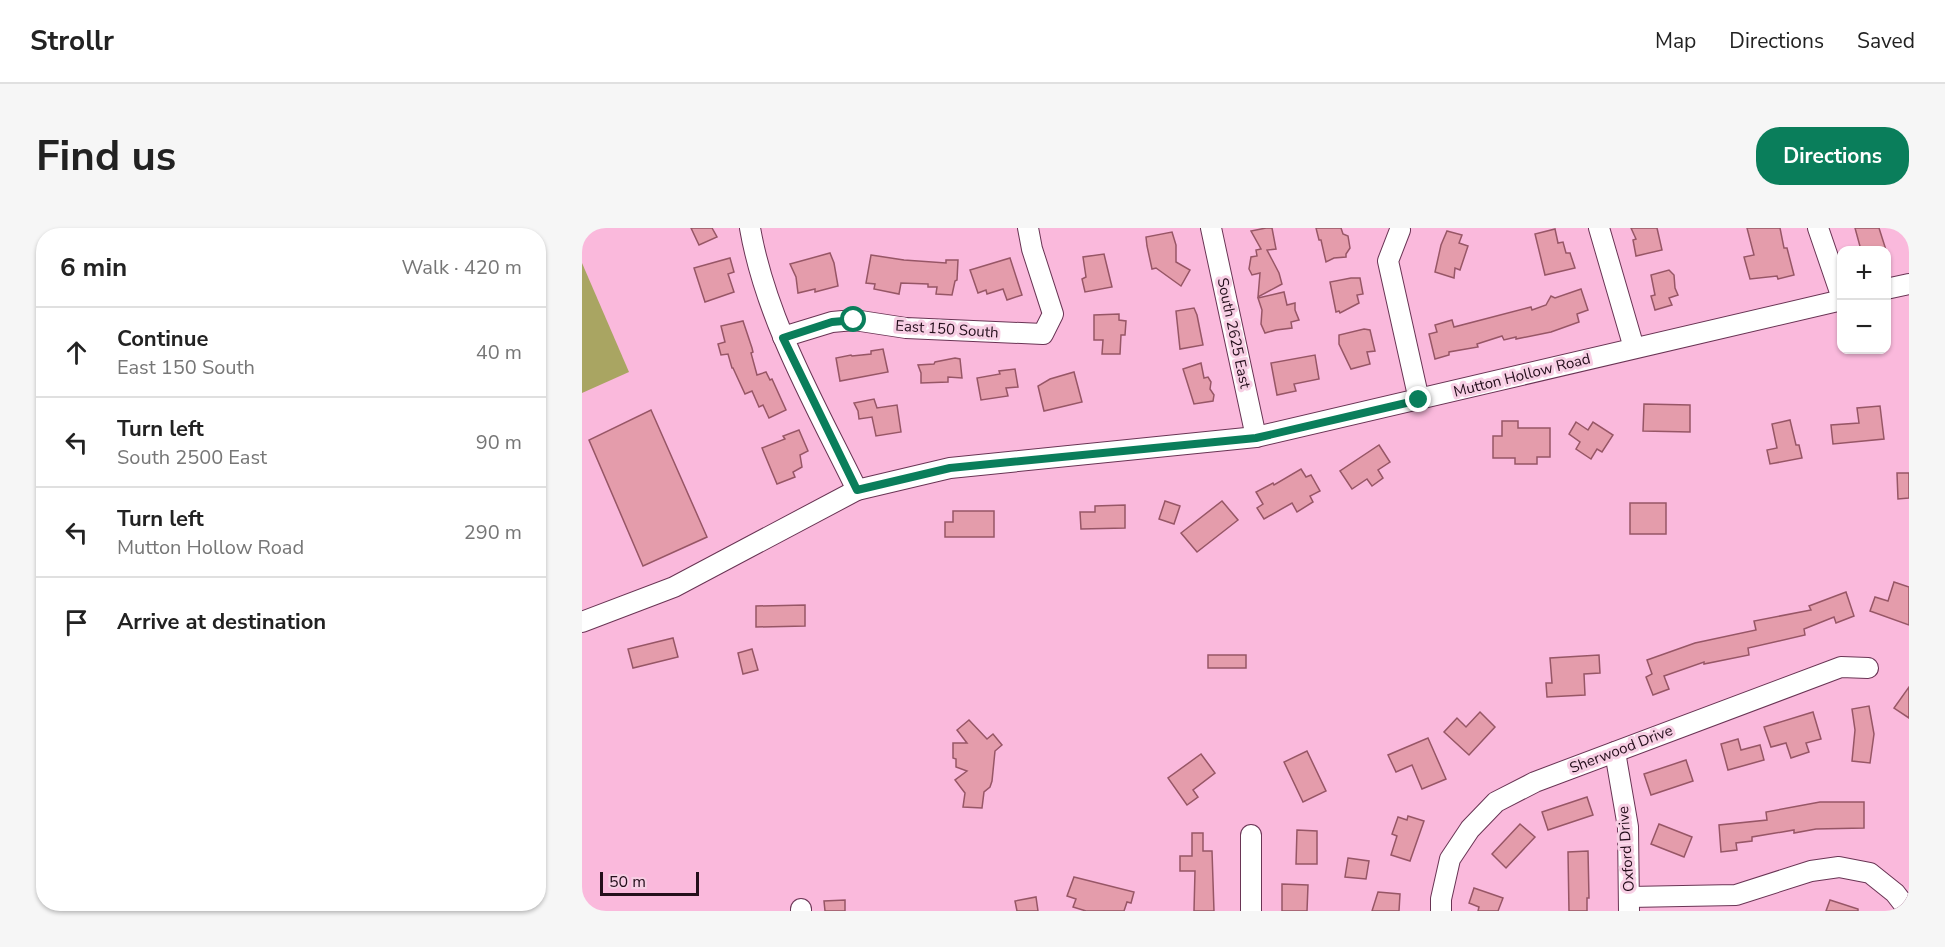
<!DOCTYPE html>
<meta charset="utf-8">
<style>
:root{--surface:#fff;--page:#f6f6f6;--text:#222;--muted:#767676;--line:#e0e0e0;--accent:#0a7e5b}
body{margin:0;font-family:"Nunito Sans",sans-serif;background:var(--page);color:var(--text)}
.controls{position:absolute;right:18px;top:18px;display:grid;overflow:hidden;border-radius:12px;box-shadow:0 2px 4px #0004}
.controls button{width:54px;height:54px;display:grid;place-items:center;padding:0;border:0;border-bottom:2px solid var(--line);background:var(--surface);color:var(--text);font:30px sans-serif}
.scale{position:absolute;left:18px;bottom:15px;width:99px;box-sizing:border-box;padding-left:6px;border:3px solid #240e1b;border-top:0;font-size:16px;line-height:21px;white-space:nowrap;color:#240e1b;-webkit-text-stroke:4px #f7cfe4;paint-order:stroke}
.stop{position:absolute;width:18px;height:18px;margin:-14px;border:4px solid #0a7e5b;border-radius:50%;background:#fff}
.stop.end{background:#0a7e5b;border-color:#fff;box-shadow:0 2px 6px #0008}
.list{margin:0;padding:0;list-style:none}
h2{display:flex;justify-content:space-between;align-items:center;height:78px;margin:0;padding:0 24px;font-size:26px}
h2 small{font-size:20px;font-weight:400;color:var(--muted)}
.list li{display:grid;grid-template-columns:39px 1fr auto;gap:18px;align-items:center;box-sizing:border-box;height:90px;padding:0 24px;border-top:2px solid var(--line)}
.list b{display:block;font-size:22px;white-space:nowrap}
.list p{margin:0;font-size:20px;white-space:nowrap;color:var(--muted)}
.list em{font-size:20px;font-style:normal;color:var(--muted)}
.icon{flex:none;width:33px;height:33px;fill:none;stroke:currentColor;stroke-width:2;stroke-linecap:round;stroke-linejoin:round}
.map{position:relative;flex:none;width:1327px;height:683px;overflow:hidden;border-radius:24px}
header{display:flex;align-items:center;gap:36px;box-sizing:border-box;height:84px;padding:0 30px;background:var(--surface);border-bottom:2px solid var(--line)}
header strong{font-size:28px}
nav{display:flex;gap:33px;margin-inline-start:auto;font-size:21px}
.intro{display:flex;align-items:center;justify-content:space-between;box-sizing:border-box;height:144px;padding:0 36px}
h1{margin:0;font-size:42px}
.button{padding:15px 27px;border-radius:24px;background:var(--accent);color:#fff;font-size:21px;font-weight:700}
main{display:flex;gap:36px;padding:0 36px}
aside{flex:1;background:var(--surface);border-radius:24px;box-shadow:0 2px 4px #0004}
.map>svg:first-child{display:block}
.green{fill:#a9a562}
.building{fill:#e49cab;stroke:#975666;stroke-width:1.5}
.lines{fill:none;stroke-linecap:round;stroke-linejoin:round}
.minor-casing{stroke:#693454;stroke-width:22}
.minor{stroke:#fff;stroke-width:20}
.route{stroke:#0a7e5b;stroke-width:8}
.labels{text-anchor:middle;stroke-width:6;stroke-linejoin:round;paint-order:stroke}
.street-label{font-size:15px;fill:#240e1b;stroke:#f7cfe4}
</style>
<header>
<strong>Strollr</strong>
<nav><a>Map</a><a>Directions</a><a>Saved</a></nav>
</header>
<div class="intro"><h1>Find us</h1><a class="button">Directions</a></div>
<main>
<aside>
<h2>6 min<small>Walk · 420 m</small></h2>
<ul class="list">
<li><svg class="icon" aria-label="ahead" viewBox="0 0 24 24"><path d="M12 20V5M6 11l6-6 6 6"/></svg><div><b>Continue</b><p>East 150 South</p></div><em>40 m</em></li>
<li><svg class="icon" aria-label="left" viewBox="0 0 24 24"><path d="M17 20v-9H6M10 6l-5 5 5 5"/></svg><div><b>Turn left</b><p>South 2500 East</p></div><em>90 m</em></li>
<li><svg class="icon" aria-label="left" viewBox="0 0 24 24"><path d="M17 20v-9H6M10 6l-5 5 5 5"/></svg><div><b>Turn left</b><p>Mutton Hollow Road</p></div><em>290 m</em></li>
<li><svg class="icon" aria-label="arrive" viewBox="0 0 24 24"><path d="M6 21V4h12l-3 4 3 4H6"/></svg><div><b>Arrive at destination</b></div></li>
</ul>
</aside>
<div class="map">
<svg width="1327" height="683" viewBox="0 0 1327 683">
<rect width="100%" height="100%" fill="#fab9dc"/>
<polygon class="green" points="0,35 47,144 0,165"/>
<g class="building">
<polygon points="109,0 130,0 135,9 117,17"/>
<polygon points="684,0 690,0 694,21 685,22 697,45 700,56 676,69 678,45 670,47 667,41 669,29 675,28 674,22 679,21 669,3"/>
<polygon points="734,0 759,0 761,6 766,8 768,20 764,26 764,29 752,30 744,34 739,12 737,12"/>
<polygon points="1049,0 1075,0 1080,22 1054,28 1051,12 1054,11"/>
<polygon points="1165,0 1198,0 1202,20 1205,20 1212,47 1196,51 1195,48 1168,51 1162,29 1172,27"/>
<polygon points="1273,0 1297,0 1304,22 1279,22"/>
<polygon points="973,1 976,15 981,14 984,25 988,25 993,40 963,47 953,6"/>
<polygon points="865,3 880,7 877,15 886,18 878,42 873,40 872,50 853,44 859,17"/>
<polygon points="590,4 594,17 594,34 608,42 599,58 574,40 570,41 565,18 564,9"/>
<polygon points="248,25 252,35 256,58 233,64 233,61 216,65 214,49 208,36"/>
<polygon points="522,26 530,59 503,64 500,51 504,49 501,29"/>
<polygon points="289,27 322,32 364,35 364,32 376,32 375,52 373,53 370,67 354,66 355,59 346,59 346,56 319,55 317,66 292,61 293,56 284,55"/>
<polygon points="148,30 152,44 146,46 152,64 123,74 112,40"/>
<polygon points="428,30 440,67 425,72 421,61 405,66 404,62 396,65 388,42"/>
<polygon points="1087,42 1092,47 1093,60 1096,67 1087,70 1090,77 1073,82 1069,68 1073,67 1069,47"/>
<polygon points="769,50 778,50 781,66 775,67 777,75 758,85 757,83 754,84 748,54"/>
<polygon points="999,61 1006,82 995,86 997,94 969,104 934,111 934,109 922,112 920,108 895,116 896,119 867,124 867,127 853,131 847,106 855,104 853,97 870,92 872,99 949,79 950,82 964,77 969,68 973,70"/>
<polygon points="702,64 705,77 713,75 713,82 717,92 709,94 710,100 694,102 683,105 679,96 680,82 676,70"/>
<polygon points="612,80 615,87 621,117 598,121 594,83"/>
<polygon points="537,86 537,92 544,93 543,107 539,107 538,126 520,126 521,112 512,112 512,87"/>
<polygon points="161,93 170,120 171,124 169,125 175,147 184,144 188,152 190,151 204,182 187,190 181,177 177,179 170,163 163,166 151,140 150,140 146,126 139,127 136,116 143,114 139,98"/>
<polygon points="782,101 788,102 793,123 785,124 788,136 769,141 757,116 757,107"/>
<polygon points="301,121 306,144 258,153 254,130 269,127 270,128 289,126 289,123"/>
<polygon points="733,127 737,151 712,156 714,163 695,167 689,135"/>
<polygon points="373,130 378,131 380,150 366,149 366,154 339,155 339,145 336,137 352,136 353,134"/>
<polygon points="619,135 622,150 626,149 629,154 628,161 632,167 631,173 612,176 601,141"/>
<polygon points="433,141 436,159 424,160 426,168 399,172 395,150 418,146 417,143"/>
<polygon points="492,144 500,174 462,183 456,158 468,151"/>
<polygon points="292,171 295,180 315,177 319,204 294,208 290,189 277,191 276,183 272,175"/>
<polygon points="1062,176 1108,177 1108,204 1061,203"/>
<polygon points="1298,178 1302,211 1251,216 1249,197 1277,195 1275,180"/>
<polygon points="69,182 125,309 61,338 7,212"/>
<polygon points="1208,192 1214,217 1217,217 1220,230 1188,236 1185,222 1195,220 1190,196"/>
<polygon points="920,193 936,193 936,200 968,200 968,229 955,229 955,236 933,236 933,230 911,230 911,208 920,208"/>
<polygon points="994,194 1006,202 1011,194 1031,207 1020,224 1015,221 1009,231 994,221 998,214 987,206"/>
<polygon points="217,202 226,223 218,227 220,239 211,244 213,249 195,256 180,220 203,211 201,208"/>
<polygon points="797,217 808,234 796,242 801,250 790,258 785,251 770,261 758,243"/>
<polygon points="719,241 724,249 729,247 738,263 728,268 731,274 715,284 710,275 682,291 675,280 681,276 674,264 691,255 692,257"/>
<polygon points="1315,245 1327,245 1327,270 1316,271"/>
<polygon points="583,273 598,278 592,296 577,291"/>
<polygon points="640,273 656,292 615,324 599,305"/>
<rect x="1048" y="275" width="36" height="31"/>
<polygon points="543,277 543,300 499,301 498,284 513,284 513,278"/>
<polygon points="371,283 412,283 412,309 363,309 363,294 371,294"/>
<polygon points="1312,354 1327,359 1327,397 1288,383 1293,369 1306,373"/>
<polygon points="1264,364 1272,388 1254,395 1252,389 1222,401 1223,407 1166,420 1167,427 1122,436 1122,434 1082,448 1087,461 1071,467 1064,449 1070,446 1065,432 1113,415 1174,402 1172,393 1229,382 1227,378"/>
<polygon points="223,377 223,398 174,399 174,378"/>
<polygon points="91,410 96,429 51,440 46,421"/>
<polygon points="170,421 176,442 161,446 156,425"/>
<rect x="626" y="427" width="38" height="13"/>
<polygon points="1017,427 1018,445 1002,446 1003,467 965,469 964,455 970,455 968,430"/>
<polygon points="1327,459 1327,490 1312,480"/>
<polygon points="1287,478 1292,506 1288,535 1270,533 1273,502 1270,481"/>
<polygon points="898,484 913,499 887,527 862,504 875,490 884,499"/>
<polygon points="1231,484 1239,511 1224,515 1227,524 1209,530 1204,515 1189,519 1182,499"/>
<polygon points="387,492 405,511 411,506 420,517 413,523 410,553 408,559 402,564 400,580 381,579 383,565 373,552 385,543 374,539 374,531 371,530 371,515 385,515 375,502"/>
<polygon points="846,510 864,551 840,561 830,537 814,544 806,527"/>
<polygon points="1156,511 1159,522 1178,517 1182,532 1146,542 1139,516"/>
<polygon points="725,523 744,563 721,574 702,534"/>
<polygon points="619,526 633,545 611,562 616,569 605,577 586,550"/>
<polygon points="1104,532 1111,553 1069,567 1062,546"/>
<polygon points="1005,569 1011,587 966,602 960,584"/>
<polygon points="1238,574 1282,574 1282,600 1234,601 1212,605 1212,602 1170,609 1170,613 1154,615 1155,622 1139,624 1137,597 1185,592 1184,584"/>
<polygon points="826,588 842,593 828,633 809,627 815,608 810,606 816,589 825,592"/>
<polygon points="938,596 953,609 924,640 910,626"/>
<polygon points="1077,596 1110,609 1102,629 1069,616"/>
<polygon points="715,602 735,603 735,636 714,636"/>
<polygon points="610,605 621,605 621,623 630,623 632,683 612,683 613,643 598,643 598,628 610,628"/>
<polygon points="1006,623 1007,670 1005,670 1005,683 987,683 986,624"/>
<polygon points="766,630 787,633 784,651 763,649"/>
<polygon points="492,649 552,664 549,675 545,674 542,683 504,683 491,679 494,671 485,668"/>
<polygon points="700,656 726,657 725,683 700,683"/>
<polygon points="892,660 921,670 916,683 896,683 897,679 887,675"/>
<polygon points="796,664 818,666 817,683 790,683"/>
<polygon points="454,669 456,683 435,683 433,673"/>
<polygon points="263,672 263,683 243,683 242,673"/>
<polygon points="1248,672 1276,681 1276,683 1244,683"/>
</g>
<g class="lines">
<g class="minor-casing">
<g id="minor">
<path d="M 168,0 C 184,92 234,178 275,262"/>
<polyline points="629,0 674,209"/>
<polyline points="1017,0 1052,120"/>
<polyline points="1236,0 1260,70"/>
<polyline points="818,2 806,33 837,172"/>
<polyline points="1304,61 1327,56"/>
<polyline points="201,109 250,94 272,92 324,100 461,106 471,86 450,21 446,0"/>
<polyline points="0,394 92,359 275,262 368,240 674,209 1260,72"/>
<polyline points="1033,524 1046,599 1047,683"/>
<polyline points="669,607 669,683"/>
<polyline points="1047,669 1154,667 1229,643 1257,639 1288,645 1313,665 1327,683"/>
<polyline points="219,681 219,683"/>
<polyline points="859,683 859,671 868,631 888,601 914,574 953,554 1259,439 1286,440"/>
</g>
</g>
<use href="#minor" class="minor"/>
</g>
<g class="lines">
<polyline class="route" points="272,92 250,94 201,110 275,262 368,240 674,210 837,172"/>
</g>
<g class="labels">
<g class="street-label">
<text transform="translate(365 101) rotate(4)" y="5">East 150 South</text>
<text transform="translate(652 105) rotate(78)" y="5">South 2625 East</text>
<text transform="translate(940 147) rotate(-14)" y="5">Mutton Hollow Road</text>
<text transform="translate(1039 521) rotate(-21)" y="5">Sherwood Drive</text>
<text transform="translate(1044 621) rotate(-94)" y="5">Oxford Drive</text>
</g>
</g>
</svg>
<div class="controls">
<button>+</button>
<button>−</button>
</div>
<div class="scale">50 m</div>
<div class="stop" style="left:272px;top:92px"></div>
<div class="stop end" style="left:837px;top:172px"></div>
</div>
</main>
